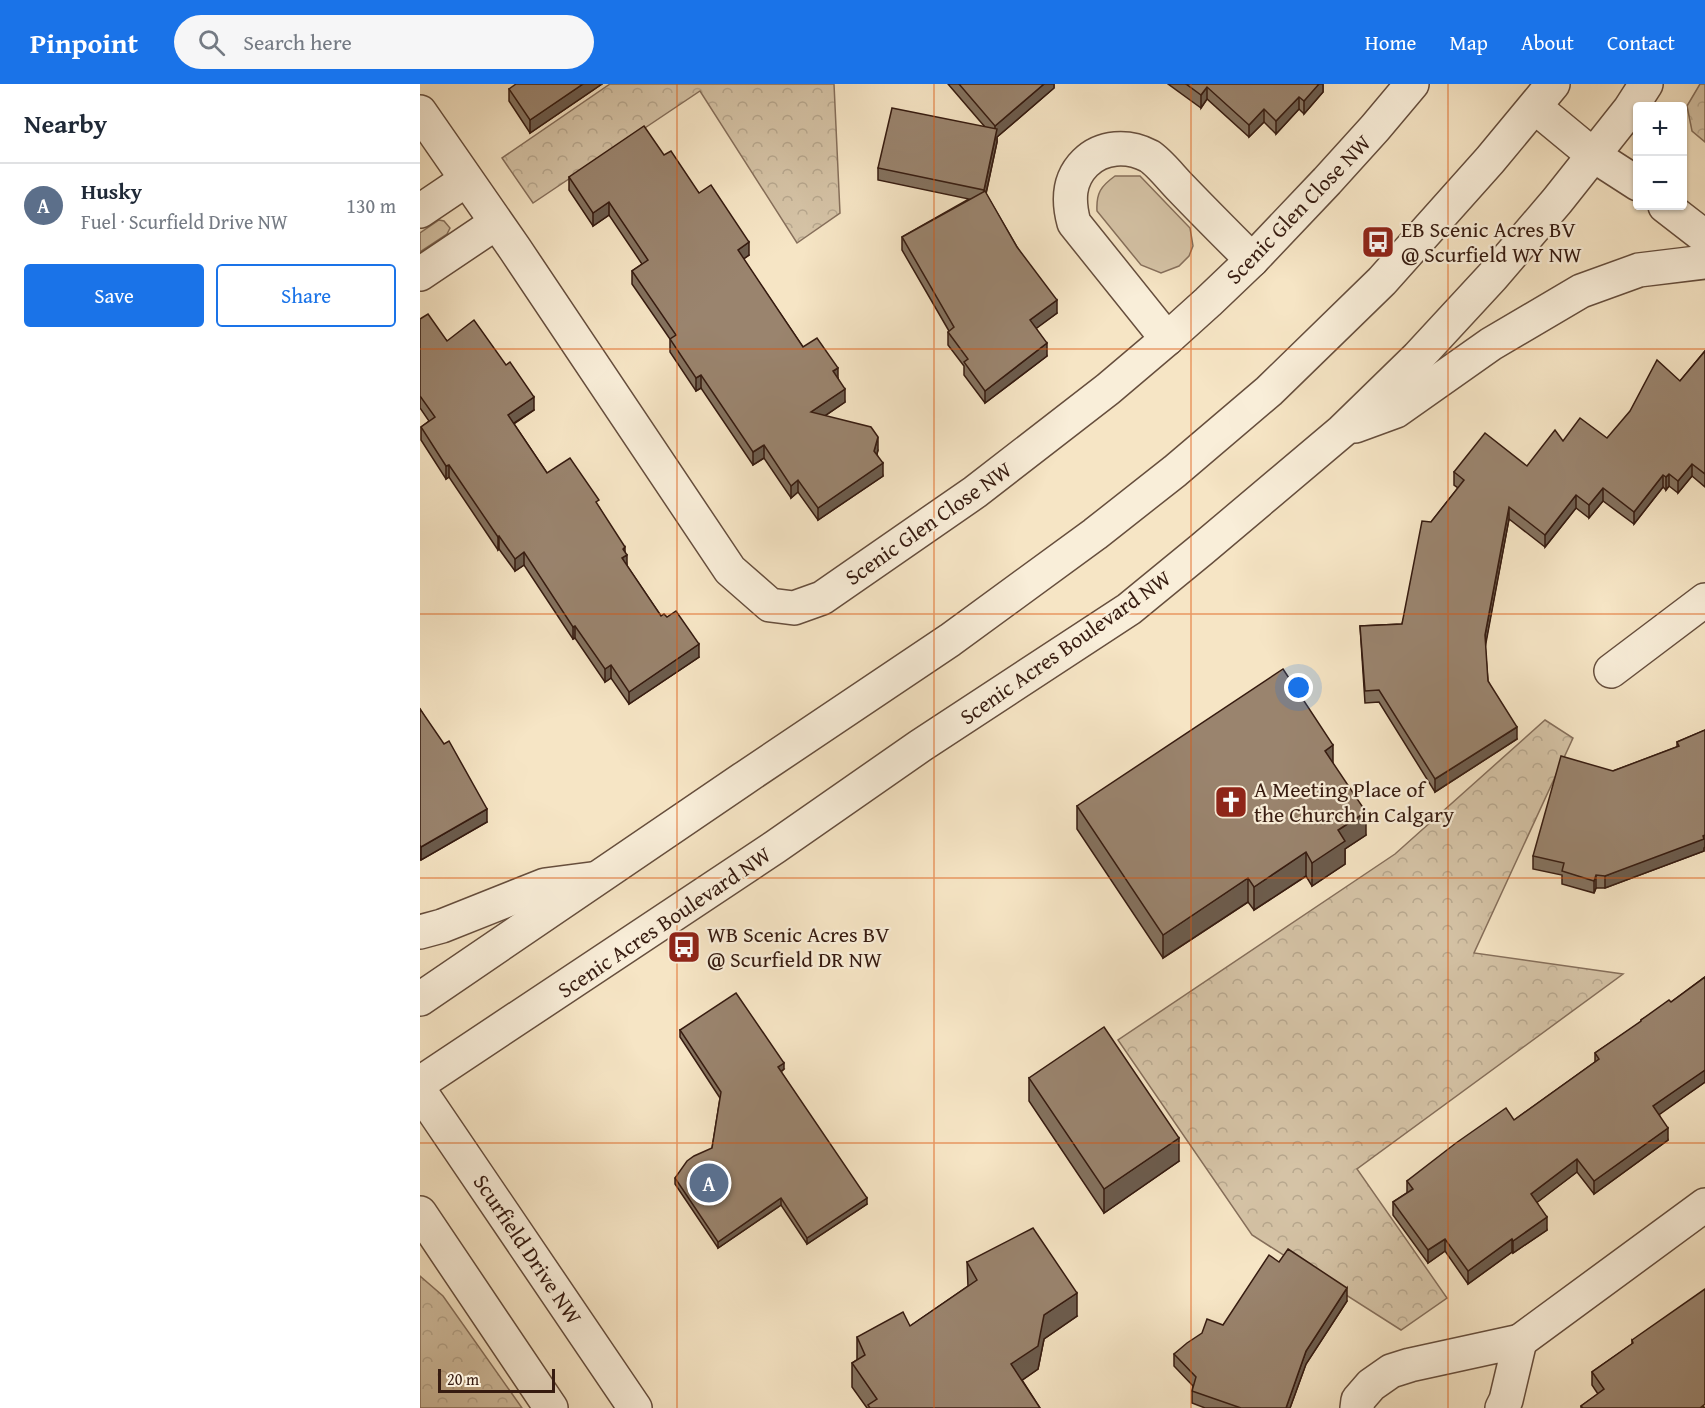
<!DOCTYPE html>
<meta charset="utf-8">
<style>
:root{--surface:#fff;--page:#f6f6f7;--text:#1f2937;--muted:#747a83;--line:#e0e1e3;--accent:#1a73e8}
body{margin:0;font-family:"Gentium Book Plus",serif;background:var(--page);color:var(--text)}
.controls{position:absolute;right:18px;top:18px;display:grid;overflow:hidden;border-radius:6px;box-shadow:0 2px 4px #0004}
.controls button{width:54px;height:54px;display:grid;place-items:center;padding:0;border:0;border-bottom:2px solid var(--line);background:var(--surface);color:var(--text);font:30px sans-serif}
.scale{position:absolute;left:18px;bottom:15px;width:117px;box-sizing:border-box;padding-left:6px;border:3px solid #361b10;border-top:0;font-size:16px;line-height:21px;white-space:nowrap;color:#361b10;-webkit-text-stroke:4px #f9eed9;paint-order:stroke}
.you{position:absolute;left:879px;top:604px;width:21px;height:21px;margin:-15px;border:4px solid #fff;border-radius:50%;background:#1a73e8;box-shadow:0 0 0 9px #1a73e833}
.badge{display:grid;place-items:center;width:39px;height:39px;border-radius:50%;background:var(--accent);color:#fff;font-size:20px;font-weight:700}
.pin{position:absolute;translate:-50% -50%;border:3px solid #fff;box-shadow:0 2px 6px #0006}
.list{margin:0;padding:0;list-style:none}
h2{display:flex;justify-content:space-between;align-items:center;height:78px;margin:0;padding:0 24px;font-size:26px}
h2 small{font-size:20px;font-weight:400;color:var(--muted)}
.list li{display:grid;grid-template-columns:39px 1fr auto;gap:18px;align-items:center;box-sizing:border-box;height:84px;padding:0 24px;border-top:2px solid var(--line)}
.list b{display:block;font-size:22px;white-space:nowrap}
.list p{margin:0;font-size:20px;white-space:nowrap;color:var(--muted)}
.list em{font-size:20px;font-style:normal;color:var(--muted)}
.actions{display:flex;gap:12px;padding:18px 24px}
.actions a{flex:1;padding:14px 0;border:2px solid var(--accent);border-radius:6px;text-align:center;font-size:21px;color:var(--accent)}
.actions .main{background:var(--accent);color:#fff}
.icon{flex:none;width:33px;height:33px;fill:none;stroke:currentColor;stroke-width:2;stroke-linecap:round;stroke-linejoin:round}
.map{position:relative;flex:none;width:1285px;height:1324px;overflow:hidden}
header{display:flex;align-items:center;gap:36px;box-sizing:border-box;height:84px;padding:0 30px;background:var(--accent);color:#fff}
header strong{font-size:28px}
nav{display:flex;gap:33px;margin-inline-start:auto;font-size:21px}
.search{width:420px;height:54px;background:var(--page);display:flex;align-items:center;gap:15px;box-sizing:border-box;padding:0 21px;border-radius:33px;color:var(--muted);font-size:22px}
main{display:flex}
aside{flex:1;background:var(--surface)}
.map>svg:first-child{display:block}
.grass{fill:#d5c3a6;stroke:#866f5b;stroke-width:1.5}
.park{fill:url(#park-crowns);stroke:#866f5b;stroke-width:1.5}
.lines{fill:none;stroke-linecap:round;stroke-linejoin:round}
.minor-casing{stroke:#664e3d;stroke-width:36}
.minor{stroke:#f9eed9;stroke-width:33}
.wall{fill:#84725f;stroke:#361b10;stroke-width:1.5}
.shaded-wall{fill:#6c5c4d;stroke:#361b10;stroke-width:1.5}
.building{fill:#9a846e;stroke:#361b10;stroke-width:1.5}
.grid{fill:none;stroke:#df560c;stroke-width:1.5;stroke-opacity:0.55}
.labels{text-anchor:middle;stroke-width:4.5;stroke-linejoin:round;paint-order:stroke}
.street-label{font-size:22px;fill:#361b10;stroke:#f9eed9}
.poi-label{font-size:22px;fill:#361b10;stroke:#f9eed9;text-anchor:start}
</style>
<header>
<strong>Pinpoint</strong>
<div class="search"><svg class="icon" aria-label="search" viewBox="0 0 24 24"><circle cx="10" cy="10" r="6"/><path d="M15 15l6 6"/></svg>Search here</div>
<nav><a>Home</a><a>Map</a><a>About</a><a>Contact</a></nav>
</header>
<main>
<aside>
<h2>Nearby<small></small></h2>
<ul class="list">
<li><span class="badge" style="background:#5c6f8a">A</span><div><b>Husky</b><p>Fuel · Scurfield Drive NW</p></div><em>130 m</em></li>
</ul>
<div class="actions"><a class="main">Save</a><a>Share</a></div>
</aside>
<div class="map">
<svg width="1285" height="1324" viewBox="0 0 1285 1324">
<defs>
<pattern id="park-crowns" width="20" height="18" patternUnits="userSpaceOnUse" patternTransform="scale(1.5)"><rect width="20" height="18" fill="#d5c3a6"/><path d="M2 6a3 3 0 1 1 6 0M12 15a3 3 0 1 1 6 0" fill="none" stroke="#b7a78e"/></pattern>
</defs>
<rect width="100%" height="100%" fill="#f6e5c5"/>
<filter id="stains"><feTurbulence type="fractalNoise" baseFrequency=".00333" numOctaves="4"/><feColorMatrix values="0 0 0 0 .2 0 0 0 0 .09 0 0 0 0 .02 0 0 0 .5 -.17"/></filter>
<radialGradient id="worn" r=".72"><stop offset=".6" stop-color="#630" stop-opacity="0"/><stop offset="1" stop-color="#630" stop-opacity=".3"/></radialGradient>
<g class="grass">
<path d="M 695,92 L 720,92 L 770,144 L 773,162 L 769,172 L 759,182 L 741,189 L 721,181 L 677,127 C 676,109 681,102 695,92 Z"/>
<polygon points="19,136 24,137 30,144 27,150 0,168 0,149"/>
</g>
<g class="park">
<polygon points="190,0 414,0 420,129 377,159 280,7 113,119 82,74"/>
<polygon points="1280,0 1285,0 1285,58 1272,47 1267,22"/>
<polygon points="1125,636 1153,654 1054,869 1203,890 937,1085 1027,1214 981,1246 832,1151 698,956 975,770"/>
<polygon points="0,1192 23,1212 102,1324 0,1324"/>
</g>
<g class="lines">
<g class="minor-casing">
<g id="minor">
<polyline points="1115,23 1173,71 1218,100"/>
<polyline points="0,28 95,165 310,486 350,521 374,524 402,514 555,408 688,305 747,255 788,218 832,176 907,97 955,44 992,0"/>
<polyline points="1245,122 1285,153"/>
<polyline points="0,127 46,96"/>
<polyline points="0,190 76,139"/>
<path d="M 747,255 L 654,139 C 648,117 648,96 665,79 C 682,62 708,61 729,72 C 739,78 752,95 761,104 C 784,128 808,152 832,176"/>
<polyline points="935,342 976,327 1071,260 1161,207 1219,186 1285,178"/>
<polyline points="1191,587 1285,516"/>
<polyline points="0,848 22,842 125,801 171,795"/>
<polyline points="0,915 323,695 530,556 675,450 755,387 849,307 962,197 1070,76 1133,0"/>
<polyline points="0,999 355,763 500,662 709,525 781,466 922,347 998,273 1072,193 1137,117 1210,25 1226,0"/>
<polyline points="0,1007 215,1324"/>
<polyline points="0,1129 131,1324"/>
<polyline points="1100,1257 1285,1121"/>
<polyline points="937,1324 938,1316 951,1301 971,1287 990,1281 1100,1257 1086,1316 1082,1324"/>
</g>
</g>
<use href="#minor" class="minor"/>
</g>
<g class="wall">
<polygon points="182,0 110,49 89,17 89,5"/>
<polygon points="528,0 634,0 634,4 577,53 577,58 566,110 597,163 637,229 616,244 627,272 565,319 544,291 544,282 528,261 528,248 529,247 482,166 482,153 549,115 458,96 458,84 565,43"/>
<polygon points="748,0 903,0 903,8 884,30 879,25 856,50 844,38 829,53 787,15 781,24"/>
<polygon points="244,71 279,109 329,171 323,175 383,263 418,294 425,318 405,332 458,366 457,370 463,392 398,436 378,408 371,414 344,374 333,381 281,304 276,307 250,268 250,255 212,200 212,187 222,180 189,131 173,142 149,106 149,93"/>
<polygon points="0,235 114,326 94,340 127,389 179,423 205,469 207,482 241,532 279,573 209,620 191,594 185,598 155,554 153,555 104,481 95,487 79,465 78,466 29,393 26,395 1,356 1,343 9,337 0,324"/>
<polygon points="1285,267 1285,403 1272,392 1258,409 1249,402 1246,406 1243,403 1214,440 1183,417 1169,434 1156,424 1125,463 1089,435 1065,561 1068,597 1097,655 1015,708 959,618 945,619 940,542 982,540 1011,438 1038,404 1034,401 1034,388 1107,382 1143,357 1187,354 1260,297"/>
<polygon points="0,625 67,738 1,776 0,774"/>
<polygon points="1285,646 1284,767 1185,804 1176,804 1174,809 1142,800 1142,791 1113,785 1113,772 1193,687 1257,663 1257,658"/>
<polygon points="913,680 946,751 925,765 925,780 892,802 886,792 834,826 828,818 743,874 657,745 657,722"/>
<polygon points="1285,893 1285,998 1239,1030 1248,1056 1174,1110 1157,1088 1117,1118 1127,1146 1093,1169 1092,1168 1048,1200 1025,1167 1008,1179 973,1131 973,1118 987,1109 987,1097 1094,1036 1175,978 1175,969 1221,938 1221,936 1251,918"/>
<polygon points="260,946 364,985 361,988 447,1120 387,1160 361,1121 298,1164 255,1100 255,1094 292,1064 300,1014 260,953"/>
<polygon points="609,994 759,1077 684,1129 609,1017"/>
<polygon points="547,1178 657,1232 624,1255 618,1285 602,1296 620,1324 447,1324 432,1303 432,1279 437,1276 437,1253 490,1242 548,1202"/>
<polygon points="859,1178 927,1217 886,1280 870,1324 785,1324 772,1319 772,1307 773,1302 754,1282 754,1270 803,1241"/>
<polygon points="1212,1256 1285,1324 1161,1324 1161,1322 1178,1310 1172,1301 1172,1288 1212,1260"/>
</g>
<g class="shaded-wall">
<polygon points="163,0 182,0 110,49 110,36"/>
<polygon points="624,0 634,0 634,4 577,53 577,58 564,118 564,106 575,55 575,42"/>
<polygon points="897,0 903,0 903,8 884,30 884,17"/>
<polygon points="787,3 787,15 781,24 781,11"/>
<polygon points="879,13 879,25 856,50 856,37"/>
<polygon points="844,25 844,38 829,53 829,41"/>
<polygon points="189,118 189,131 173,142 173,129"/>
<polygon points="329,158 329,171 318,179 318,166"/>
<polygon points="637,216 637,229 610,249 610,236"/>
<polygon points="627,259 627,272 565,319 565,307"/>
<polygon points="418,284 418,297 413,287"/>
<polygon points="281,291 281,304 276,307 276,294"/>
<polygon points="425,305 425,318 391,341 391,328"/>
<polygon points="114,313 114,326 88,343 88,331"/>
<polygon points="458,353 458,366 454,380 454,367"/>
<polygon points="344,361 344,374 333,381 333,368"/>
<polygon points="463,379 463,392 398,436 398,424"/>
<polygon points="1272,380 1272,392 1258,409 1258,397"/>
<polygon points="29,381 29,393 26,395 26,382"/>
<polygon points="1249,390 1249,402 1246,406 1246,393"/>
<polygon points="1243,391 1243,403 1214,440 1214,428"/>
<polygon points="378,396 378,408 371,414 371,402"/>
<polygon points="1183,404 1183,417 1169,434 1169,421"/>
<polygon points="1156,411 1156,424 1125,463 1125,451"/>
<polygon points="1089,423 1089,435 1065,564 1065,551"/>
<polygon points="79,452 79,465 78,466 78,453"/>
<polygon points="205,463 205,472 207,471 207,483 202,487 203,465"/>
<polygon points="104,468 104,481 95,487 95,475"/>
<polygon points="155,542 155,554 153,555 153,543"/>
<polygon points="279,560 279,573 209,620 209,608"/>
<polygon points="191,581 191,594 185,598 185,585"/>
<polygon points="1097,643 1097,655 1015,708 1015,695"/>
<polygon points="913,661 913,684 905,667"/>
<polygon points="67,725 67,738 1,776 1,763"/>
<polygon points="946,728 946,751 925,765 925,780 892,802 892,779 918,746"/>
<polygon points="1285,751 1285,763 1284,764 1284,767 1185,804 1185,792"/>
<polygon points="886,768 886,792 834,826 834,803"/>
<polygon points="1176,791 1176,804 1174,809 1174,797"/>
<polygon points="828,794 828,818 743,874 743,851"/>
<polygon points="364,979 364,985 358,990 358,983"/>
<polygon points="1285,985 1285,998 1233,1035 1233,1022"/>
<polygon points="1248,1044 1248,1056 1174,1110 1174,1097"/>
<polygon points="759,1054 759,1077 684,1129 684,1105"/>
<polygon points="1157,1075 1157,1088 1111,1123 1111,1110"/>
<polygon points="361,1114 361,1121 298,1164 298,1158"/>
<polygon points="447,1114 447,1120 387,1160 387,1154"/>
<polygon points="1127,1133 1127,1146 1093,1169 1093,1157"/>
<polygon points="1025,1155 1025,1167 1008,1179 1008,1166"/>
<polygon points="1092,1155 1092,1168 1048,1200 1048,1187"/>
<polygon points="927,1204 927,1217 886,1280 870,1324 866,1324 886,1267"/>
<polygon points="657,1209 657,1232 624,1255 618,1285 591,1304 591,1280 624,1231"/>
</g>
<g class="building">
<polygon points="96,0 163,0 110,36 89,5"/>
<polygon points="539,0 624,0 575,42"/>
<polygon points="766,0 899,0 884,17 879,13 856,37 844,25 829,41 787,3 781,11"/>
<polygon points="472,24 577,45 564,106 458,84"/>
<polygon points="224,42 244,71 251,67 279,109 291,101 329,158 318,166 383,263 397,254 418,284 413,287 425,305 391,328 451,343 458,353 454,367 463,379 398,424 378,396 371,402 344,361 333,368 281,291 276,294 250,255 256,251 212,187 228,176 189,118 173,129 149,93"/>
<polygon points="565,107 597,163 637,216 610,236 627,259 565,307 544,278 548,275 528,248 534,243 482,153"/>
<polygon points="8,230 27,257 54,236 86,281 90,278 114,313 88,331 127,389 150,374 179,416 176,418 205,463 203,465 207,471 202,474 241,532 244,530 247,533 256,527 279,560 209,608 191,581 185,585 155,542 153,543 104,468 95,475 79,452 78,453 29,381 26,382 1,343 15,333 0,312 0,235"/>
<polygon points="1285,267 1285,390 1272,380 1258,397 1249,390 1246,393 1243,391 1214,428 1183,404 1169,421 1156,411 1125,451 1089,423 1065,551 1068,597 1097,643 1015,695 959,606 945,607 940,542 982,540 1002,437 1011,438 1044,396 1034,388 1065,349 1107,382 1135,346 1143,357 1160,334 1187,354 1210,327 1237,276 1260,297"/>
<polygon points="863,585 913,661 905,667 946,728 918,746 925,757 892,779 886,768 834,803 828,794 743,851 657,722"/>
<polygon points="0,625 24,660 29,657 67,725 1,763 0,761"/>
<polygon points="1285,646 1285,751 1283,752 1284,755 1185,792 1176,791 1174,797 1142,787 1144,779 1113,772 1141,672 1193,687 1259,662 1257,658"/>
<polygon points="1285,893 1285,986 1233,1022 1248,1044 1174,1097 1157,1075 1111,1110 1127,1133 1093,1157 1092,1155 1048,1187 1025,1155 1008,1166 973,1118 993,1105 987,1097 1036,1059 1086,1024 1094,1036 1179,975 1175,969 1221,937 1221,936 1249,916 1251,918"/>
<polygon points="316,909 364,979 358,983 447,1114 387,1154 361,1114 298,1158 255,1094 267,1077 274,1072 292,1064 301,1008 260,946"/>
<polygon points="684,943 759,1054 684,1105 609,994"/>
<polygon points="613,1144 657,1209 624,1231 618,1262 591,1280 620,1324 450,1324 448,1321 457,1315 432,1279 445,1271 437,1253 483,1228 490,1242 557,1196 547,1178"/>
<polygon points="868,1165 927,1204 886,1267 866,1324 821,1324 772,1307 776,1293 754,1270 767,1259 782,1249 787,1235 803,1241 849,1171 859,1178"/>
<polygon points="1285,1205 1285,1320 1280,1324 1163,1324 1161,1322 1184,1305 1172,1288 1213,1259 1212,1256"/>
</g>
<path class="grid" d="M 257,0 L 257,1324M 514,0 L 514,1324M 771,0 L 771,1324M 1028,0 L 1028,1324M 0,265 L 1285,265M 0,530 L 1285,530M 0,794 L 1285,794M 0,1059 L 1285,1059"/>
<defs>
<g id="bus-square" transform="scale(1.725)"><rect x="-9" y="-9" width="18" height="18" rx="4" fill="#8f2418" stroke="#f9eed9"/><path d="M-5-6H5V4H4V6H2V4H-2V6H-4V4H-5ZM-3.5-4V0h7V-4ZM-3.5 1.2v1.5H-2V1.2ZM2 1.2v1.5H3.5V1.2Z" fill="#fff"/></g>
<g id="church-square" transform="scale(1.725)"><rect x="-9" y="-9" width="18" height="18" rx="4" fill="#8f2418" stroke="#f9eed9"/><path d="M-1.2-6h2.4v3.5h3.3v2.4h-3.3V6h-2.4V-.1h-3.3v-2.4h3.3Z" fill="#fff"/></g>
</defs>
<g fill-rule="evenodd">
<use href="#bus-square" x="958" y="158"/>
<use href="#church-square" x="811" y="718"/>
<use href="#bus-square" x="264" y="863"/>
</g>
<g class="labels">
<g class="street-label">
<text transform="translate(878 125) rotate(-46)" y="8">Scenic Glen Close NW</text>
<text transform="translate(508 439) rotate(-35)" y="8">Scenic Glen Close NW</text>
<text transform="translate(645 563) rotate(-35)" y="8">Scenic Acres Boulevard NW</text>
<text transform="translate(244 838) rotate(-34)" y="8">Scenic Acres Boulevard NW</text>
<text transform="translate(108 1165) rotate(56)" y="8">Scurfield Drive NW</text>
</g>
<g class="poi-label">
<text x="981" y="153">EB Scenic Acres BV<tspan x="981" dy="25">@ Scurfield WY NW</tspan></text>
<text x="834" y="713">A Meeting Place of<tspan x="834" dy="25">the Church in Calgary</tspan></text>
<text x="287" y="858">WB Scenic Acres BV<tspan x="287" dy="25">@ Scurfield DR NW</tspan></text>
</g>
</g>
<rect width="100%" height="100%" filter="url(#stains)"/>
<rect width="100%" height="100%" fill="url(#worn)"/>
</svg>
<div class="controls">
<button>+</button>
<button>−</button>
</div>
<div class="scale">20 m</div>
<div class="you"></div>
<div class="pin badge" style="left:289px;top:1099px;background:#5c6f8a">A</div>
</div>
</main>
